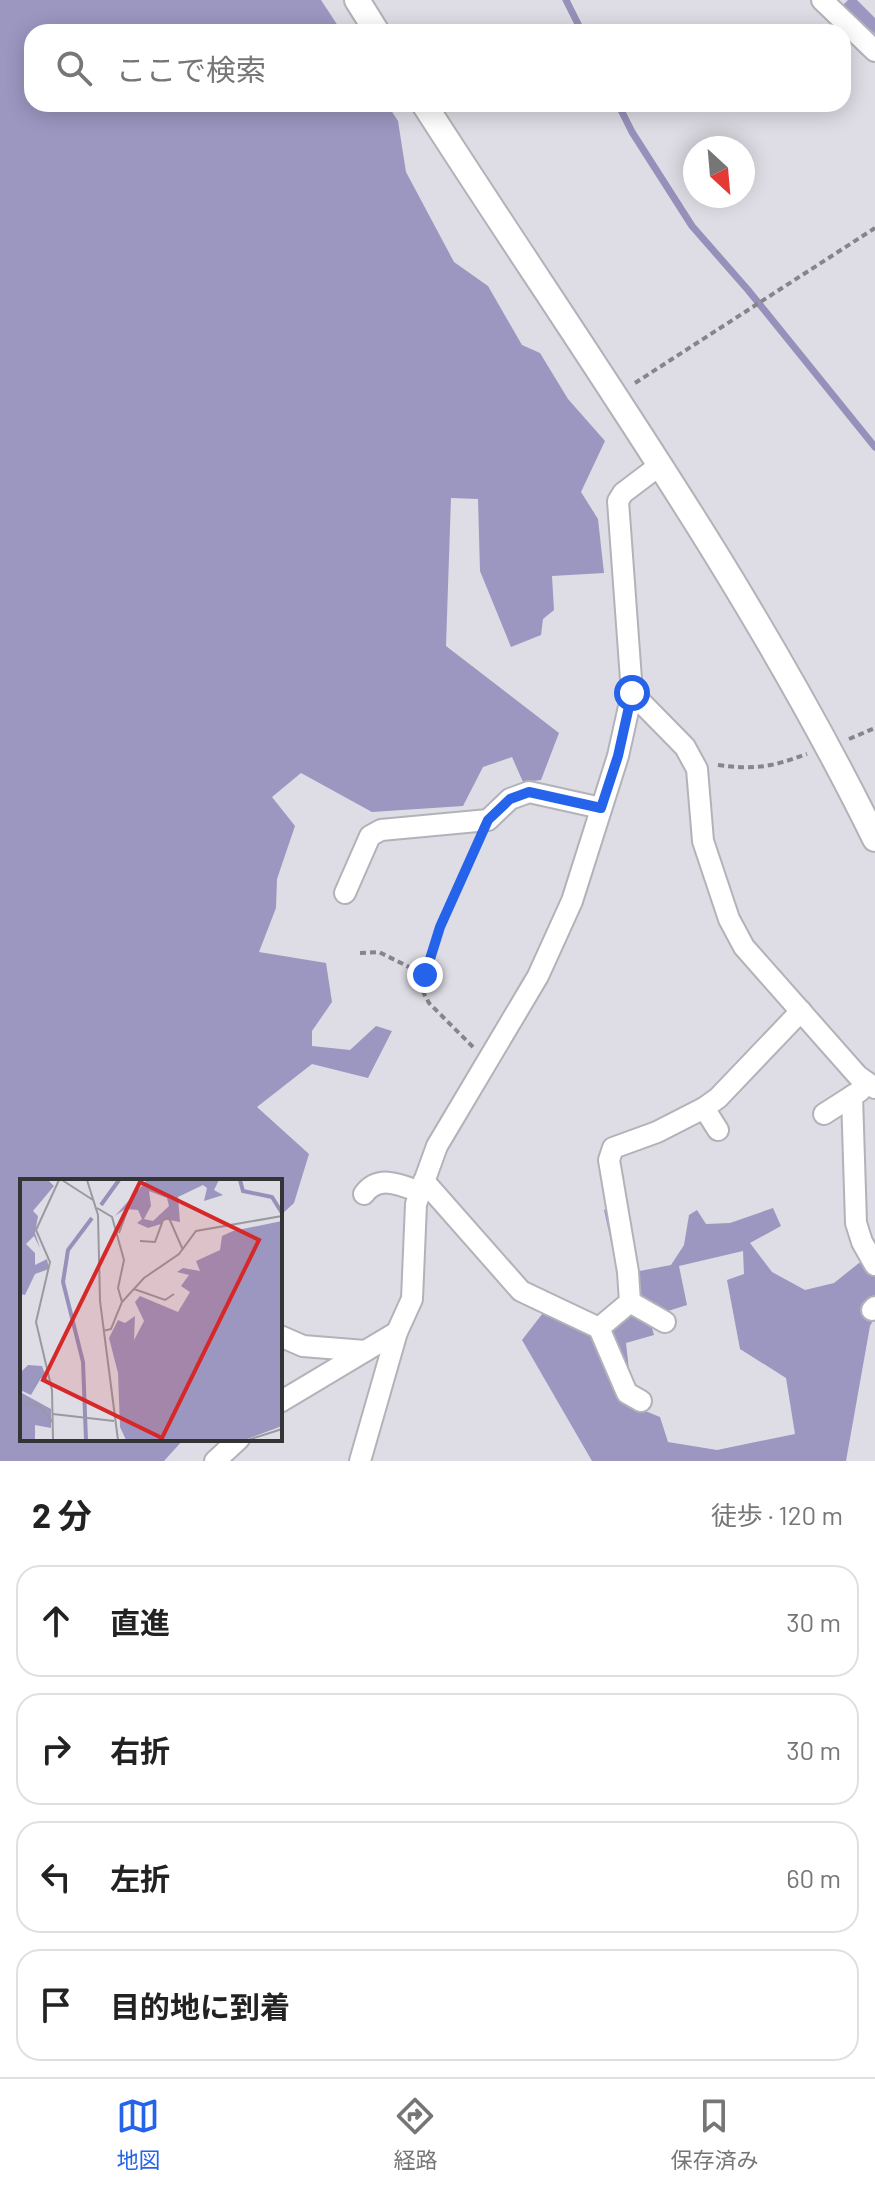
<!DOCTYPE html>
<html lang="ja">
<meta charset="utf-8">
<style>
:root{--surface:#fff;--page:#f2f2f2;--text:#222;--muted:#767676;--line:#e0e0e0;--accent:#2563eb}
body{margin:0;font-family:Barlow,"Noto Sans JP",sans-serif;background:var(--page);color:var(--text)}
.compass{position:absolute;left:683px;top:136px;width:72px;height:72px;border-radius:50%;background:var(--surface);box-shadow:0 4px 20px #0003;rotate:154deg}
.stop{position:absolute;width:24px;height:24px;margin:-18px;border:6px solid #2563eb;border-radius:50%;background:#fff}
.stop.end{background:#2563eb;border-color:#fff;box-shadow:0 2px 8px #0008}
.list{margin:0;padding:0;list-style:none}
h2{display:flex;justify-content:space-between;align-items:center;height:104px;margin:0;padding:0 32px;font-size:34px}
h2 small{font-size:26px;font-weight:400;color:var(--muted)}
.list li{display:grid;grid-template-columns:52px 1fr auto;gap:24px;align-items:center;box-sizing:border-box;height:112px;margin:0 16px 16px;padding:0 16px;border:2px solid var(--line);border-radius:24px}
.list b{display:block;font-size:30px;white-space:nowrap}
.list em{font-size:26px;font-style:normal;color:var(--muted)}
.icon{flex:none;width:44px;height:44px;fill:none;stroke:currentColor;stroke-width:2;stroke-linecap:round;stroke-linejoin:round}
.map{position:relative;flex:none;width:875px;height:1461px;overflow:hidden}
.search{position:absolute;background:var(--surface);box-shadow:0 4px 20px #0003;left:24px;right:24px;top:24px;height:88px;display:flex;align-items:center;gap:20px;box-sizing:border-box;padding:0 28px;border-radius:24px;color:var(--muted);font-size:30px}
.sheet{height:616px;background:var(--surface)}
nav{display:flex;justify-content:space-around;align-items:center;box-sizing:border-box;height:112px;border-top:2px solid var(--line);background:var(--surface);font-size:22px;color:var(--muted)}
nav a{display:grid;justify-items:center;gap:4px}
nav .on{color:var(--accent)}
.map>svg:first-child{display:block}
.forest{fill:#9c97c1;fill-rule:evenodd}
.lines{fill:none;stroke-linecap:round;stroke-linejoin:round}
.stream{stroke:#9691ba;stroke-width:7}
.minor-casing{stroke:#b2b2b9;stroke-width:24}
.tertiary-casing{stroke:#b2b2b9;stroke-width:28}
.path{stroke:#86858a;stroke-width:4;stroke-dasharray:6 4;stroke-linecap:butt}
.minor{stroke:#fff;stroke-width:20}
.tertiary{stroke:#fff;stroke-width:24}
.route{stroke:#2563eb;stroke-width:10}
.inset-river{fill:none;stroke:#9691ba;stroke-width:4}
.inset-road{fill:none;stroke:#9a999f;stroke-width:2}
.view{fill:#d62828;fill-opacity:0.15;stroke:#d62828;stroke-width:4}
.inset-edge{fill:none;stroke:#343336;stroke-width:4}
</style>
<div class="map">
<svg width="875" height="1461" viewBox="0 0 875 1461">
<rect width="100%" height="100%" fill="#dedde5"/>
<g class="forest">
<polygon points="0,0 321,0 342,32 32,32 32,104 387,104 398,121 406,172 454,262 488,286 522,345 540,353 568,399 605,441 581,492 598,519 604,573 552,576 554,610 543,619 541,635 511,647 480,571 478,499 451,498 446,646 559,733 541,780 523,782 512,757 483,767 463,806 372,812 301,773 272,797 295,826 277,879 276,908 259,952 326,963 332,1002 312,1031 312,1046 350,1050 376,1026 392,1031 368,1078 312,1064 257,1107 309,1154 294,1203 280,1216 280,1181 22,1181 22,1439 184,1439 164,1461 0,1461"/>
<polygon points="848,0 857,0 875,18 875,34 843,5"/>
<path d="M 610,1207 L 624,1274 L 671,1265 L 684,1245 L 689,1215 L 697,1210 L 706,1224 L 730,1223 L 773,1208 L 781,1226 L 750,1243 L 772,1272 L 805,1290 L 834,1283 L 859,1263 L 875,1260 L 875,1317 L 870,1326 L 846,1461 L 592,1461 L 522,1340 L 543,1313 L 596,1339 L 627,1314 L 604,1210 ZM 743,1251 L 744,1274 L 727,1280 L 740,1349 L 786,1378 L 795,1434 L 717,1450 L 668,1442 L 660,1417 L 633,1406 L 626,1343 L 654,1335 L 649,1317 L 687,1305 L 679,1266 Z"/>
</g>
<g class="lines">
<g class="stream">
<polyline points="566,0 582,32"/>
<polyline points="618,104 632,132 692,226 748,290 875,447"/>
</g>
<g class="minor-casing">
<g id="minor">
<polyline points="822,0 875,51"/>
<polyline points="660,465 623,493 618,501 632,693 685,747 697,769 703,841 729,919 744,947 858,1076 875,1088"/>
<polyline points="345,893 370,836 381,830 488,820 510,799 529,792 601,808"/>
<polyline points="852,1096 856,1223 862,1242 875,1265"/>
<polyline points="824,1114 860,1091"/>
<polyline points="718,1130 704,1108 718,1098 801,1011"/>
<polyline points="424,1181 521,1291 599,1328 630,1302 628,1272 609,1160 613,1148 657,1132 704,1108"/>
<path d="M 364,1194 C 379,1174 401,1185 420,1192"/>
<polyline points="630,1302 665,1322"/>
<polyline points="872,1310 875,1307"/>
<polyline points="599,1328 627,1393 641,1401"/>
<polyline points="280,1336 303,1346 365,1351"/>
<polyline points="280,1402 397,1332 412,1299 416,1204 437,1146 538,976 572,901 618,756 632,693"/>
<polyline points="215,1461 239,1439"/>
<polyline points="360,1461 397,1332"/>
</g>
</g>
<g class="tertiary-casing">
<g id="tertiary">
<polyline points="357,0 377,32"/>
<path d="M 424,104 C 579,346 748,580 875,839"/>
</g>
</g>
<g class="path">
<polyline points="635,383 875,228"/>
<polyline points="849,739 875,728"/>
<path d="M 718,765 C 756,770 771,767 807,754"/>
<polyline points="360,953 379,952 425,975"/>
<polyline points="473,1047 429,1003 421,988 440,927 477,844"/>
</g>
<use href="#minor" class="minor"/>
<use href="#tertiary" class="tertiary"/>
</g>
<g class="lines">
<polyline class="route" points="425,975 440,927 488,820 510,799 529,792 601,808 618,756 632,693"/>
</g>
<g transform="translate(20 1179)">
<rect width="262" height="262" fill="#dedde5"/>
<path d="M 0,1 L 29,2 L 34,7 L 13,32 L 18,37 L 15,54 L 20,69 L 14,57 L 6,65 L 15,74 L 15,86 L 27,80 L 29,90 L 15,95 L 5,116 L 0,115 ZM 127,1 L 199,1 L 194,11 L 203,16 L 184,22 L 187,9 L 183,6 L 158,18 L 160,43 L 144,40 L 139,55 L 141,45 L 128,49 L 117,44 L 122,40 L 118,31 L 105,30 L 95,37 ZM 129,12 L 147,19 L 149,27 L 133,42 L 124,40 L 131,27 ZM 262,42 L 262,247 L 227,260 L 106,261 L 100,248 L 98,194 L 89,159 L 98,141 L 105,144 L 115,137 L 114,161 L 124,142 L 115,123 L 120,117 L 158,133 L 170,113 L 161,107 L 169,96 L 157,93 L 163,89 L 180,92 L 176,82 L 200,71 L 202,57 L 213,52 ZM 0,186 L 2,192 L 8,186 L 22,187 L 28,202 L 21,199 L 11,216 L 0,211 ZM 0,213 L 31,230 L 31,249 L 15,246 L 15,261 L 0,260 Z" fill="#9c97c1" fill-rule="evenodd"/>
<path class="inset-river" d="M 220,1 L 223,12 L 252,18 L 262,34M 81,26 L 99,1M 66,261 L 63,183 L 43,103 L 48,71 L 72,39"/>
<path class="inset-road" d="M 42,1 L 73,21M 67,1 L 78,36 L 80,122 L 98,261M 77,29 L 92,38 L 104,81 L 98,109 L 102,123 L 91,150 L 83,152M 99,54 L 110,24M 120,62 L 135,63 L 143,41 L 149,39 L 163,71M 114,110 L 145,121 L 154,115M 102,123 L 124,99 L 159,75 L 176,52 L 262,37M 0,223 L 20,227 L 33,244M 33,235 L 94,242M 33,261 L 32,211 L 16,143 L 30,83 L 16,51 L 39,1M 228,261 L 262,250"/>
<path class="view" d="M 120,3 L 239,61 L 142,259 L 23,201 Z"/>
<rect width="262" height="262" class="inset-edge"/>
</g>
</svg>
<svg class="compass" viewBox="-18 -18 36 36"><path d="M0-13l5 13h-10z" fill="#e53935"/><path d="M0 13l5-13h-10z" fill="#767676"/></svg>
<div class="stop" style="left:632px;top:693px"></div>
<div class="stop end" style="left:425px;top:975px"></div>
<div class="search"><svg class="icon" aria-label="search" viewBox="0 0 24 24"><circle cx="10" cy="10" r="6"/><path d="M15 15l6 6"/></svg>ここで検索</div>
</div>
<section class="sheet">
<h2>2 分<small>徒歩 · 120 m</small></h2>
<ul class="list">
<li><svg class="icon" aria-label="ahead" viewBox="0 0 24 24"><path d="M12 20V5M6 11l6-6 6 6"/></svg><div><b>直進</b></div><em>30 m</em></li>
<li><svg class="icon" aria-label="right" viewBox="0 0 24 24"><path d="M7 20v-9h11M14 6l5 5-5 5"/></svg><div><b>右折</b></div><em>30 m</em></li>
<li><svg class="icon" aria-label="left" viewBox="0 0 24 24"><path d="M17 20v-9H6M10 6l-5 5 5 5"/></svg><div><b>左折</b></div><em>60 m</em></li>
<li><svg class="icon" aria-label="arrive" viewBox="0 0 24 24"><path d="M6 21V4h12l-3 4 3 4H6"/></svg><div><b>目的地に到着</b></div></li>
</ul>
</section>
<nav>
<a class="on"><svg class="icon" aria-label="map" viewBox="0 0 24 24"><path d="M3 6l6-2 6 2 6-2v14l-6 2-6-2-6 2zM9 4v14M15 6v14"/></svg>地図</a>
<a><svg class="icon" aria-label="directions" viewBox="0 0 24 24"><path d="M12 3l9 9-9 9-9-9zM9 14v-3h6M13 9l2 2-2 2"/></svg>経路</a>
<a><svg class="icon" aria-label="saved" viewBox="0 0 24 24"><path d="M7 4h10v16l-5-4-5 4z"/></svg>保存済み</a>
</nav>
